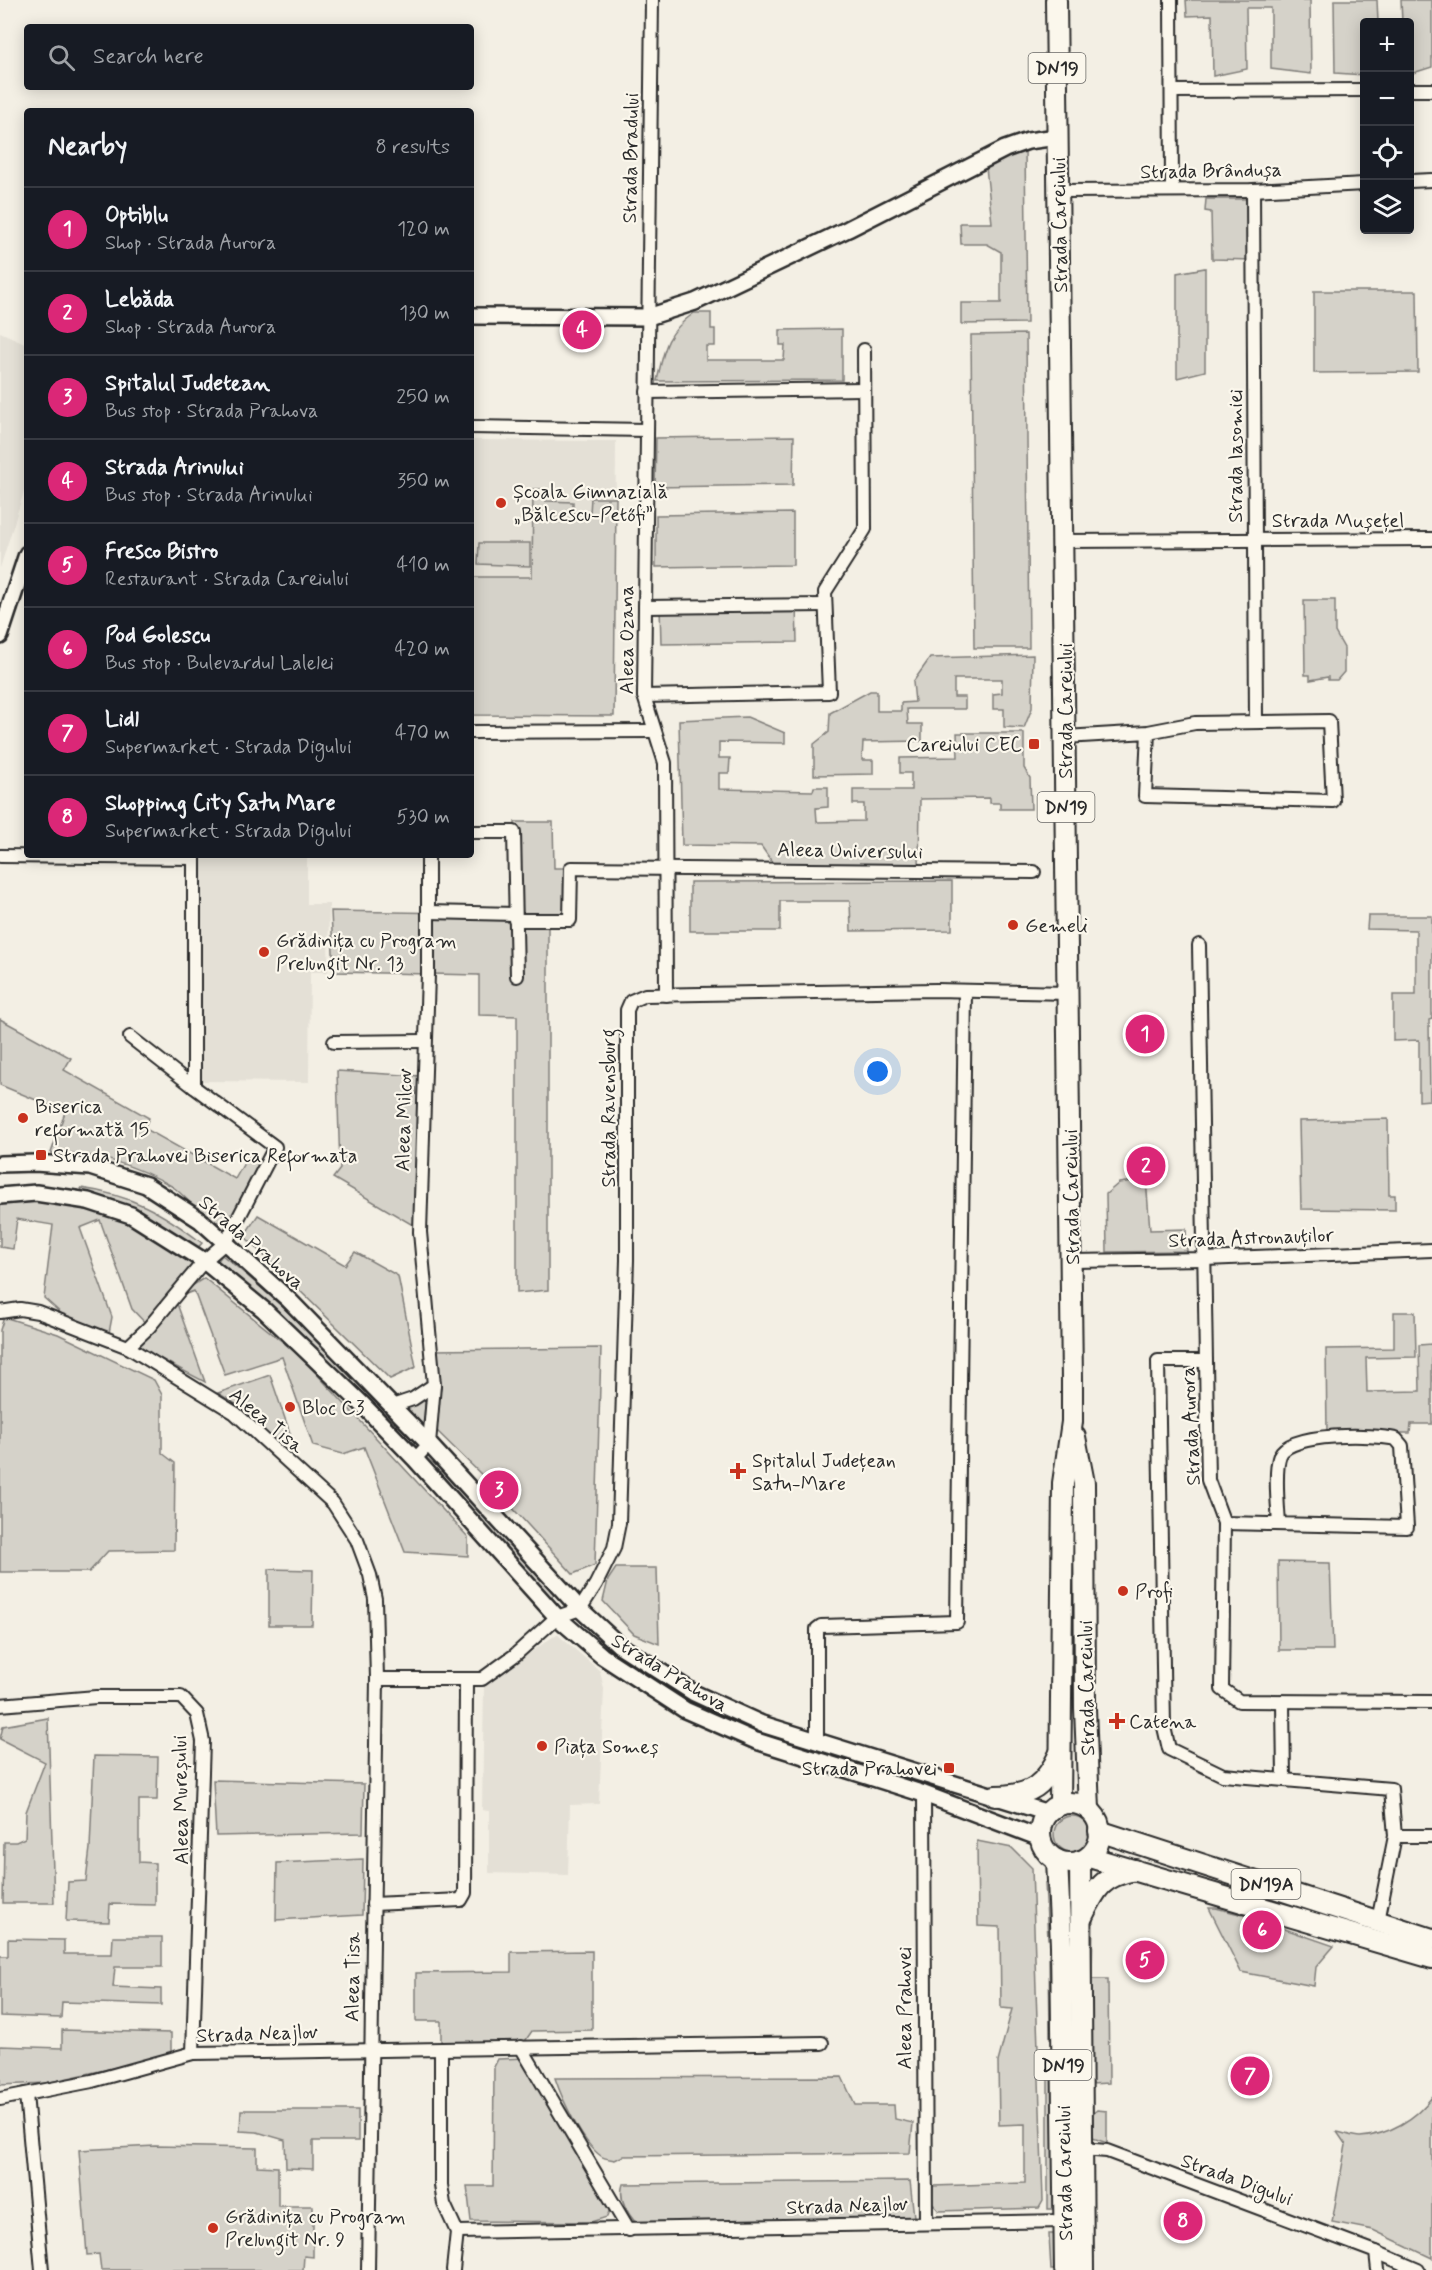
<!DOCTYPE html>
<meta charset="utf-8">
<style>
:root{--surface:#171b24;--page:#20242c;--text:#f1f3f6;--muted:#9ea1a6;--line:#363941;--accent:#db2777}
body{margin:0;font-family:Mynerve,sans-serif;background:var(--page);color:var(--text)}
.controls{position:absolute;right:18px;top:18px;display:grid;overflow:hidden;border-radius:6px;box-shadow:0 3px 15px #0003}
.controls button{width:54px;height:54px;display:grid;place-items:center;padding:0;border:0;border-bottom:2px solid var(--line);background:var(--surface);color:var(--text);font:30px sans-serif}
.you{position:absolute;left:878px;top:1072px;width:21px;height:21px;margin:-15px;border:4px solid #fff;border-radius:50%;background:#1a73e8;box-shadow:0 0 0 9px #1a73e833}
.badge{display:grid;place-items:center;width:39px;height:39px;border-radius:50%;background:var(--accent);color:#fff;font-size:20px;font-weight:700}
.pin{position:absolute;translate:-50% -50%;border:3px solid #fff;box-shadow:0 2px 6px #0006}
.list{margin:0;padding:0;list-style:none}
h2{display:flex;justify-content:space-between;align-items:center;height:78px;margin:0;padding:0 24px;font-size:26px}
h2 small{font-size:20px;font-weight:400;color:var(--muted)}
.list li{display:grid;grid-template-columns:39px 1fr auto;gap:18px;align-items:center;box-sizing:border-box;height:84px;padding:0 24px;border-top:2px solid var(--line)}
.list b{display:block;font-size:22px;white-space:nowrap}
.list p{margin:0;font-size:20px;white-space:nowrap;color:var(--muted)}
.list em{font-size:20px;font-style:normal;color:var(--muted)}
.icon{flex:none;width:33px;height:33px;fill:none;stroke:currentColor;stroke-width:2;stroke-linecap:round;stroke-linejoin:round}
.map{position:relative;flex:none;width:1432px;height:2270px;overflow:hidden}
.search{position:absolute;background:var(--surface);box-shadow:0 3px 15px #0003;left:24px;top:24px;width:450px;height:66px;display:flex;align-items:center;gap:15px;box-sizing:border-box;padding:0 21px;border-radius:6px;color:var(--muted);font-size:22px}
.panel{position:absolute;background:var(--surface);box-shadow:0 3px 15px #0003;left:24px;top:108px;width:450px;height:750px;border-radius:6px}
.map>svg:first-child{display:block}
.built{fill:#e4e0d6}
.green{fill:#d5d2c9;stroke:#807e7a;stroke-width:1.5}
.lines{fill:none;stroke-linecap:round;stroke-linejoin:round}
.minor-casing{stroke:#2b2b2b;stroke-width:16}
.tertiary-casing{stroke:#2b2b2b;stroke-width:20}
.primary-casing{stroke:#2b2b2b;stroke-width:24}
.minor{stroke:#fbf7ec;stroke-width:12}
.tertiary{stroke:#fbf7ec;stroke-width:15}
.primary{stroke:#fbf7ec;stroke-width:20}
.poi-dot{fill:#c8321e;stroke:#fbf7ec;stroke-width:2}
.labels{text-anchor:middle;stroke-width:4.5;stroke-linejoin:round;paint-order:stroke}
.shield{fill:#fbf7ec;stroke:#696865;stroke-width:1.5}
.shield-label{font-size:18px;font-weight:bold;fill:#2b2b2b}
.street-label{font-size:20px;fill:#2b2b2b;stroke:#fbf7ec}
.poi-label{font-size:20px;fill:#2b2b2b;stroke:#fbf7ec;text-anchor:start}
</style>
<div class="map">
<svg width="1432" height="2270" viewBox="0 0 1432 2270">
<rect width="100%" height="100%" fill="#f3efe4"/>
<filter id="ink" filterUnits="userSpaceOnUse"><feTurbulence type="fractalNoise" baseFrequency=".0167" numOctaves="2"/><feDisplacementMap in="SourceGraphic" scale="12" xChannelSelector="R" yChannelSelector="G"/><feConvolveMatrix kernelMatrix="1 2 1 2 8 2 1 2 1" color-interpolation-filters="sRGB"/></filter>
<g filter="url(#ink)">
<g class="built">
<polygon points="0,332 27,344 27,482 0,568"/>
<polygon points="471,440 616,441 614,716 471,715"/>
<polygon points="200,855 307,855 307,904 329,904 328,972 310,972 309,1082 198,1081"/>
<polygon points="557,1634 600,1671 604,1689 599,1804 570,1805 568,1875 489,1873 489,1811 482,1810 484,1685"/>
</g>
<g class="green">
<polygon points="1186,0 1310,0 1311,74 1271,69 1271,8 1246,8 1247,69 1213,76 1212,15 1187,16"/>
<polygon points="1334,0 1377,0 1378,22 1364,22 1364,75 1335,73"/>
<polygon points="1401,0 1432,0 1432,67 1410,74 1410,22 1402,22"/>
<polygon points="1025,148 1027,323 961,324 961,303 1001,303 1001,252 987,244 961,244 960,223 992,223 986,167"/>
<polygon points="1206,199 1253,199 1254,260 1212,259 1211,212 1205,211"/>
<polygon points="1205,268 1205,371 1177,378 1177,273"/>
<polygon points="1314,291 1417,291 1418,372 1314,373"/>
<path d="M 694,313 L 711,313 L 711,329 L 715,329 L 715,346 L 706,346 L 706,360 L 784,360 L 785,345 L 780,345 L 780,330 L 842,329 L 842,380 L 657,381 C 664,349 666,333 694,313 Z"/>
<polygon points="1026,334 1029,648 974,648 971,335"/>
<polygon points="794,436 793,485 655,487 656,438"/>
<polygon points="533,489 545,489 546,501 573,502 573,513 590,513 591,498 616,498 614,716 471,715 471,577 532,577"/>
<polygon points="793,513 793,565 656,567 656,515"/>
<polygon points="479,543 530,543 530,566 478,564"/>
<polygon points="1304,600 1335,600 1335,632 1344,648 1344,672 1337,680 1328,680 1328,677 1310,680 1310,675 1305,675"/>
<polygon points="796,604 797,642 661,644 660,606"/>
<polygon points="1033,655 1032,708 1024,728 1004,727 1004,709 993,709 993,694 1002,693 1002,679 954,679 954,697 965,697 965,709 907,709 908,724 922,724 922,741 863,742 862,760 873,760 873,774 814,775 814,744 829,732 830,713 870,691 877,691 877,711 901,711 901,703 915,702 913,682 930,658"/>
<polygon points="747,717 785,733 785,743 719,742 719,758 730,758 729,773 719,773 719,789 813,791 814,787 828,787 828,807 816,808 817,822 864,821 864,804 853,804 853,790 911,790 911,773 900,773 900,758 958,757 957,733 1024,733 1024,768 1030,778 1031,809 1000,809 1000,803 990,803 990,798 920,799 919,871 777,869 761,846 682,845 679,720"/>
<polygon points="515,822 553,822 554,868 571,868 570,920 548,921 548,1290 517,1293 517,1016 479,1015 479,975 334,972 331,911 515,914"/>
<polygon points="952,881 952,930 851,931 850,901 780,901 780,931 690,931 690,882"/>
<polygon points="1368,916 1432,916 1432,1019 1429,1020 1430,1100 1419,1101 1419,1040 1393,1041 1393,995 1416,995 1416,930 1367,929"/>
<path d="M 0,1019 L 71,1058 L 64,1070 L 149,1118 L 144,1128 L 235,1179 L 248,1156 L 266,1164 C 256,1184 246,1220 220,1222 C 206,1223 185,1195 173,1187 C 141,1167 89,1150 51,1153 L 65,1112 L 0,1085 Z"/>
<polygon points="337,1071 420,1076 418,1224 411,1224 333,1178 340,1169"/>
<polygon points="1388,1119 1389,1195 1395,1195 1395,1210 1301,1209 1299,1121"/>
<polygon points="1146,1179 1150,1230 1186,1229 1187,1251 1107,1252 1106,1194 1119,1183"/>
<path d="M 81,1188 C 131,1195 162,1212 202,1243 L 196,1250 L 83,1193 Z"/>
<polygon points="0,1196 88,1201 194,1255 188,1282 178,1295 204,1278 300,1356 468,1537 468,1556 405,1552 364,1447 343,1454 313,1446 282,1357 225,1375 194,1291 175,1298 205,1382 138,1347 166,1309 149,1327 132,1309 100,1220 80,1228 112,1317 109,1333 63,1315 44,1298 53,1225 17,1219 13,1249 0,1247"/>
<polygon points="258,1215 345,1265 355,1252 398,1276 416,1367 390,1379 244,1236"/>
<path d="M 222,1255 C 293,1311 353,1376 415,1441 L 411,1446 L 297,1329 L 217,1262 Z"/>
<polygon points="1394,1312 1415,1312 1416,1357 1366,1358 1367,1392 1420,1391 1419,1345 1432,1344 1432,1424 1411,1424 1410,1433 1327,1433 1326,1349 1394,1348"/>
<polygon points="4,1317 58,1334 154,1380 162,1395 162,1453 175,1463 174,1550 108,1551 89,1572 0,1572 0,1330"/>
<polygon points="601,1348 595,1565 573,1574 507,1502 515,1493 499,1476 490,1483 435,1429 433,1350"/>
<polygon points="270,1375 292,1439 275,1444 239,1406 218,1393"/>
<polygon points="426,1396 423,1426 404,1407"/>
<polygon points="442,1470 555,1594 548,1598 435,1475"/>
<polygon points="1278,1562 1330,1563 1333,1650 1279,1650"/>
<polygon points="616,1568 657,1568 659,1644 634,1634 603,1601 608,1580"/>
<polygon points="269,1569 313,1570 312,1625 269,1625"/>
<polygon points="601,1638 681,1695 746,1725 954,1792 952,1799 729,1728 643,1679 595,1644"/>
<polygon points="48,1718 54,1903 3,1903 4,1842 16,1842 25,1838 26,1812 45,1762 0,1739 3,1726"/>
<polygon points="94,1756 158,1757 157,1800 139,1800 139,1862 155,1863 155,1905 110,1904 109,1922 66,1921 68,1882 86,1881 90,1848"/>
<polygon points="213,1780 364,1784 363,1833 216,1836"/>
<circle cx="1072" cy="1834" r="18"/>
<polygon points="977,1841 1012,1848 1032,1868 1043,2201 1039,2208 939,2211 932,2203 933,2186 1025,2183 1025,2124 999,2125 998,2062 1012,2009 1001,2008 1000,1927 978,1926"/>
<polygon points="363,1859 362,1915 276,1920 277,1863"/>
<polygon points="1045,1883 1051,1884 1055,1938 1048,1939"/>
<polygon points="1209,1908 1216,1908 1251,1917 1245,1933 1274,1944 1279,1927 1334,1946 1316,1967 1314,1986 1241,1972"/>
<polygon points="1084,1918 1093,1918 1092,1979 1108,1979 1109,2083 1090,2084"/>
<polygon points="113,1937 162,1937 162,1967 115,1967 113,1987 161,1989 161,2005 62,2002 61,2018 0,2016 0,1956 8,1956 8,1939 64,1940 64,1954 112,1954"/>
<polygon points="592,1951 592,2030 532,2031 521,2047 441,2050 441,2021 416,2021 416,1973 511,1972 511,1952"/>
<polygon points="1055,1953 1056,2036 1050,2038 1049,1954"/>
<polygon points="62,2030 171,2033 171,2055 46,2083 0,2085 0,2046 62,2048"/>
<polygon points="527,2058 612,2203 607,2217 591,2222 471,2221 467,2186 493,2186 494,2067 498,2059"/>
<polygon points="1048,2065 1053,2076 1060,2209 1048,2209"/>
<path d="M 842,2077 L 855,2105 L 894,2105 L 895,2119 L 913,2123 L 910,2153 L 623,2156 L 615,2160 C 611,2159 604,2159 601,2156 C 582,2143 562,2099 555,2078 Z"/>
<path d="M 1432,2097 L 1432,2258 L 1373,2230 L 1332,2222 L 1346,2145 L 1337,2132 C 1344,2133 1353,2137 1360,2137 C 1389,2135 1416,2119 1432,2097 Z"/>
<polygon points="241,2110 358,2110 358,2141 313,2141 313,2169 286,2168 285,2140 257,2132 240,2131"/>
<polygon points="1097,2110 1107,2111 1107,2143 1090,2137 1091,2115"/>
<polygon points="155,2146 257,2148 257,2166 278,2167 278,2206 313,2206 313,2257 304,2256 303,2270 101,2270 99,2254 87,2255 79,2150"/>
<path d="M 910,2181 L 914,2217 L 651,2223 L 635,2222 C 626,2211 618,2198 623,2184 Z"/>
<polygon points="1049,2234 1056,2234 1062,2270 1051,2270"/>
</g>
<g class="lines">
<g class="minor-casing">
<g id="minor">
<polyline points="652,0 644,696 665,763 666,995"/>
<polyline points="1171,0 1172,189"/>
<polyline points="1410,90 1432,90"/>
<polyline points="1172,91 1364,90"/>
<polyline points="1410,181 1432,180"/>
<polyline points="1253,190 1256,720"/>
<polyline points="1058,191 1253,190 1364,184"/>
<polyline points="647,392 864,389"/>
<polyline points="471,427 646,430"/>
<polyline points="1063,541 1432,539"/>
<polyline points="645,607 825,605"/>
<polyline points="644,696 829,692 825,592 865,529 864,350"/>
<polyline points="471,732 654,731"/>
<polyline points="1065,737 1148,732 1195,723 1329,721 1333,801 1145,796 1148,732"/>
<polyline points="471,832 514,832 517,976"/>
<polyline points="0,856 194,858"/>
<polyline points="429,912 515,914"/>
<polyline points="515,920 570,920 571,868 1034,872"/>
<polyline points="1199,945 1208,1480 1224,1523 1222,1689 1239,1701 1432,1702"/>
<polyline points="130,1037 194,1087"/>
<polyline points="334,1042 424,1041"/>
<polyline points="1072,1261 1205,1259 1432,1250"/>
<polyline points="0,1312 20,1309 38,1312 128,1347 235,1413 333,1503 357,1540 370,1575 375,1599 377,1679 368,2270"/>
<polyline points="128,1347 149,1327 204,1261 226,1242 275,1147 194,1087 194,855"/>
<polyline points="1206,1361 1158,1361 1164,1727 1169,1749 1223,1775 1391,1789 1395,1836 1378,1921"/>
<polyline points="392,1406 413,1399 434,1385"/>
<polyline points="415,1459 429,1444 434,1385 420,1232 428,974 428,855"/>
<path d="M 1224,1523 L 1407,1527 L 1402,1446 L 1396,1439 C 1374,1434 1290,1432 1280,1455 C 1274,1470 1278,1507 1279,1524"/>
<polyline points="377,1679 482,1679 515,1655 557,1617 580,1609 596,1584 614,1548 619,1523 627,1260 627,1010 631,1001 645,995 936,990 1069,993"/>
<polyline points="1283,1703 1284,1778"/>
<polyline points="0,1705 96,1697 181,1697 197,1714 203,1741 193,2053"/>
<polyline points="817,1742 817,1629 821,1626 957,1622 965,991"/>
<polyline points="924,1794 926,2222"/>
<polyline points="1395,1836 1432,1836"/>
<polyline points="373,1904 461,1900 465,1893 466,1680"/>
<polyline points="521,2047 629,2230"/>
<polyline points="441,2050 441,2185 444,2204 457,2232 453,2270"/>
<polyline points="26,2094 42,2270"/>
<polyline points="0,2099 92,2081 193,2053 822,2043"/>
<polyline points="1082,2149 1107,2151 1376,2252 1378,2270"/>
<polyline points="457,2232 1065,2221"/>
<polyline points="1376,2252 1418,2270"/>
</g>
</g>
<g class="tertiary-casing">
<g id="tertiary">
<polyline points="471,316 648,317 695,302 848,229 1005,149 1028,141 1057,137"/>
<polyline points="0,636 27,554"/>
<polyline points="0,1164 35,1163 90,1167 146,1185 200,1220 289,1300 429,1444 580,1609 619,1645 694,1693 762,1724 1048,1813"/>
<polyline points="0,1196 36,1193 88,1201 131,1215 204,1261 264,1310 363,1405 415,1459 557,1617 602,1656 685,1710 756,1741 924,1794 1040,1838"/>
</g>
</g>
<g class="primary-casing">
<g id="primary">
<polyline points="1056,0 1072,1381 1072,1422 1063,1483 1060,1805"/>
<polyline points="1075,1437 1084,1483 1085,1708 1089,1810"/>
<path d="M 995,1796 C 1031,1796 1045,1786 1060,1753"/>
<circle cx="1070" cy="1833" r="30"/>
<polyline points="1099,1831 1432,1939"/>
<polyline points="1089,1857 1432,1958"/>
<polyline points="1057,1860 1061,1945 1065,2270"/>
<polyline points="1080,1861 1083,2270"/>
<path d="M 1081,1919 C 1096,1889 1100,1877 1135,1870"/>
</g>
</g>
<use href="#minor" class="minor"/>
<use href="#tertiary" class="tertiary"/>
<use href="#primary" class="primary"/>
</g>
</g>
<g class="poi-dot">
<circle cx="501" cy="503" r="6"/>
<rect x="1028" y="738" width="12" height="12" rx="3"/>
<circle cx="1013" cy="925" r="6"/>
<circle cx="264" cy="952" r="6"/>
<circle cx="23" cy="1118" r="6"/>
<rect x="35" y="1149" width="12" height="12" rx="3"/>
<circle cx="290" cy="1407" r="6"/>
<path d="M735 1462h6v6h6v6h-6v6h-6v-6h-6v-6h6z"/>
<circle cx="1123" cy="1591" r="6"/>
<path d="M1114 1712h6v6h6v6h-6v6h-6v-6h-6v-6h6z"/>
<circle cx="542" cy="1746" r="6"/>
<rect x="943" y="1762" width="12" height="12" rx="3"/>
<circle cx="213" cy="2228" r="6"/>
</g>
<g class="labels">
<g class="shield">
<rect x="1028.5" y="53" width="57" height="30" rx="4.5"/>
<rect x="1037.5" y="792" width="57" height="30" rx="4.5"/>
<rect x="1231.5" y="1869" width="69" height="30" rx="4.5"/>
<rect x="1034.5" y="2050" width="57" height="30" rx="4.5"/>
</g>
<g class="shield-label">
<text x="1057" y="74">DN19</text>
<text x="1066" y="813">DN19</text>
<text x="1266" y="1890">DN19A</text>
<text x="1063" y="2071">DN19</text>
</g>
<g class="street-label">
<text transform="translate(630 158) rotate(-89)" y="7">Strada Bradului</text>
<text transform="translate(1211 170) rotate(-1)" y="7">Strada Brândușa</text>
<text transform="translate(1059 225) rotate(-91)" y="7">Strada Careiului</text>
<text transform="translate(1235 456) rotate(-90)" y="7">Strada Iasomiei</text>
<text x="1338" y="527">Strada Mușețel</text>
<text transform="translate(626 640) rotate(-90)" y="7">Aleea Ozana</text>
<text transform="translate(1065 711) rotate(-90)" y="7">Strada Careiului</text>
<text transform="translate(850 850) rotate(1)" y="7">Aleea Universului</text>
<text transform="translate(608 1108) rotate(-90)" y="7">Strada Ravensburg</text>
<text transform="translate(403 1120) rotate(-89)" y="7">Aleea Milcov</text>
<text transform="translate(1071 1197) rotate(-91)" y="7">Strada Careiului</text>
<text transform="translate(1251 1237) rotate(-2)" y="7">Strada Astronauților</text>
<text transform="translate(252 1242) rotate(41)" y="7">Strada Prahova</text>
<text transform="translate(267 1420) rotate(40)" y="7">Aleea Tisa</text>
<text transform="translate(1190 1426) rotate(-93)" y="7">Strada Aurora</text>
<text transform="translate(670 1672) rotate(31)" y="7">Strada Prahova</text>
<text transform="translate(1086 1688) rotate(-91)" y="7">Strada Careiului</text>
<text transform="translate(180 1800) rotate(-91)" y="7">Aleea Mureșului</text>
<text transform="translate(352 1977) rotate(-89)" y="7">Aleea Tisa</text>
<text transform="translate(904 2008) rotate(-90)" y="7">Aleea Prahovei</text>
<text transform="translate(257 2033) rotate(-2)" y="7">Strada Neajlov</text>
<text transform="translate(1064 2173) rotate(-91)" y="7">Strada Careiului</text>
<text transform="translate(1237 2179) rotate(20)" y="7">Strada Digului</text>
<text transform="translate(847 2205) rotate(-2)" y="7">Strada Neajlov</text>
</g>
<g class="poi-label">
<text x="513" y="498">Școala Gimnazială<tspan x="513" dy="23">„Bălcescu-Petőfi”</tspan></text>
<text x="1022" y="751" text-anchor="end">Careiului CEC</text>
<text x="1025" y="932">Gemeli</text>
<text x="276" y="947">Grădinița cu Program<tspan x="276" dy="23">Prelungit Nr. 13</tspan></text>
<text x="35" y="1113">Biserica<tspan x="35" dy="23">reformată 15</tspan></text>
<text x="53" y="1162">Strada Prahovei Biserica Reformata</text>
<text x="302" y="1414">Bloc C3</text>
<text x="752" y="1467">Spitalul Județean<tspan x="752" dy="23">Satu-Mare</tspan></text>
<text x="1135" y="1598">Profi</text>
<text x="1129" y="1728">Catena</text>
<text x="554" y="1753">Piața Someș</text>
<text x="937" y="1775" text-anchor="end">Strada Prahovei</text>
<text x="225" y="2223">Grădinița cu Program<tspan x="225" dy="23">Prelungit Nr. 9</tspan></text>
</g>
</g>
</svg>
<div class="controls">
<button>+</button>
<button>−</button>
<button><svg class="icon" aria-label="locate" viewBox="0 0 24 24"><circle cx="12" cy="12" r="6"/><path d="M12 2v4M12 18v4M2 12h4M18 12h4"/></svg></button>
<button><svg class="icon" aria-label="layers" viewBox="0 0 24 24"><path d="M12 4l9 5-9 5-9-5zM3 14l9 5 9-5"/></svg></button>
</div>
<div class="you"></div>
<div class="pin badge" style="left:1145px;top:1034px">1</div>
<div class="pin badge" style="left:1146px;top:1166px">2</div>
<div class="pin badge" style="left:499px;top:1490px">3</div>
<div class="pin badge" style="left:582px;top:330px">4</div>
<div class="pin badge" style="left:1145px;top:1960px">5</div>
<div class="pin badge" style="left:1262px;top:1930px">6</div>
<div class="pin badge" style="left:1250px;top:2076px">7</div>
<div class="pin badge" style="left:1183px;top:2221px">8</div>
<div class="search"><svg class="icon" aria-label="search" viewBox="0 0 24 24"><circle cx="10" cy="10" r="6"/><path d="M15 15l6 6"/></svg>Search here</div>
<section class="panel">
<h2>Nearby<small>8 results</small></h2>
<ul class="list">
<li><span class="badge">1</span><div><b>Optiblu</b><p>Shop · Strada Aurora</p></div><em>120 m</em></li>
<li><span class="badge">2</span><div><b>Lebăda</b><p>Shop · Strada Aurora</p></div><em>130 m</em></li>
<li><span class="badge">3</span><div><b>Spitalul Judetean</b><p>Bus stop · Strada Prahova</p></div><em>250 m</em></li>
<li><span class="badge">4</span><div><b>Strada Arinului</b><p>Bus stop · Strada Arinului</p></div><em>350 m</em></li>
<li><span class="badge">5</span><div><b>Fresco Bistro</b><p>Restaurant · Strada Careiului</p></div><em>410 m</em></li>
<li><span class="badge">6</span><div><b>Pod Golescu</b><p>Bus stop · Bulevardul Lalelei</p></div><em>420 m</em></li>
<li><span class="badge">7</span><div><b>Lidl</b><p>Supermarket · Strada Digului</p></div><em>470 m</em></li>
<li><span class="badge">8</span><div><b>Shopping City Satu Mare</b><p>Supermarket · Strada Digului</p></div><em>530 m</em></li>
</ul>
</section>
</div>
